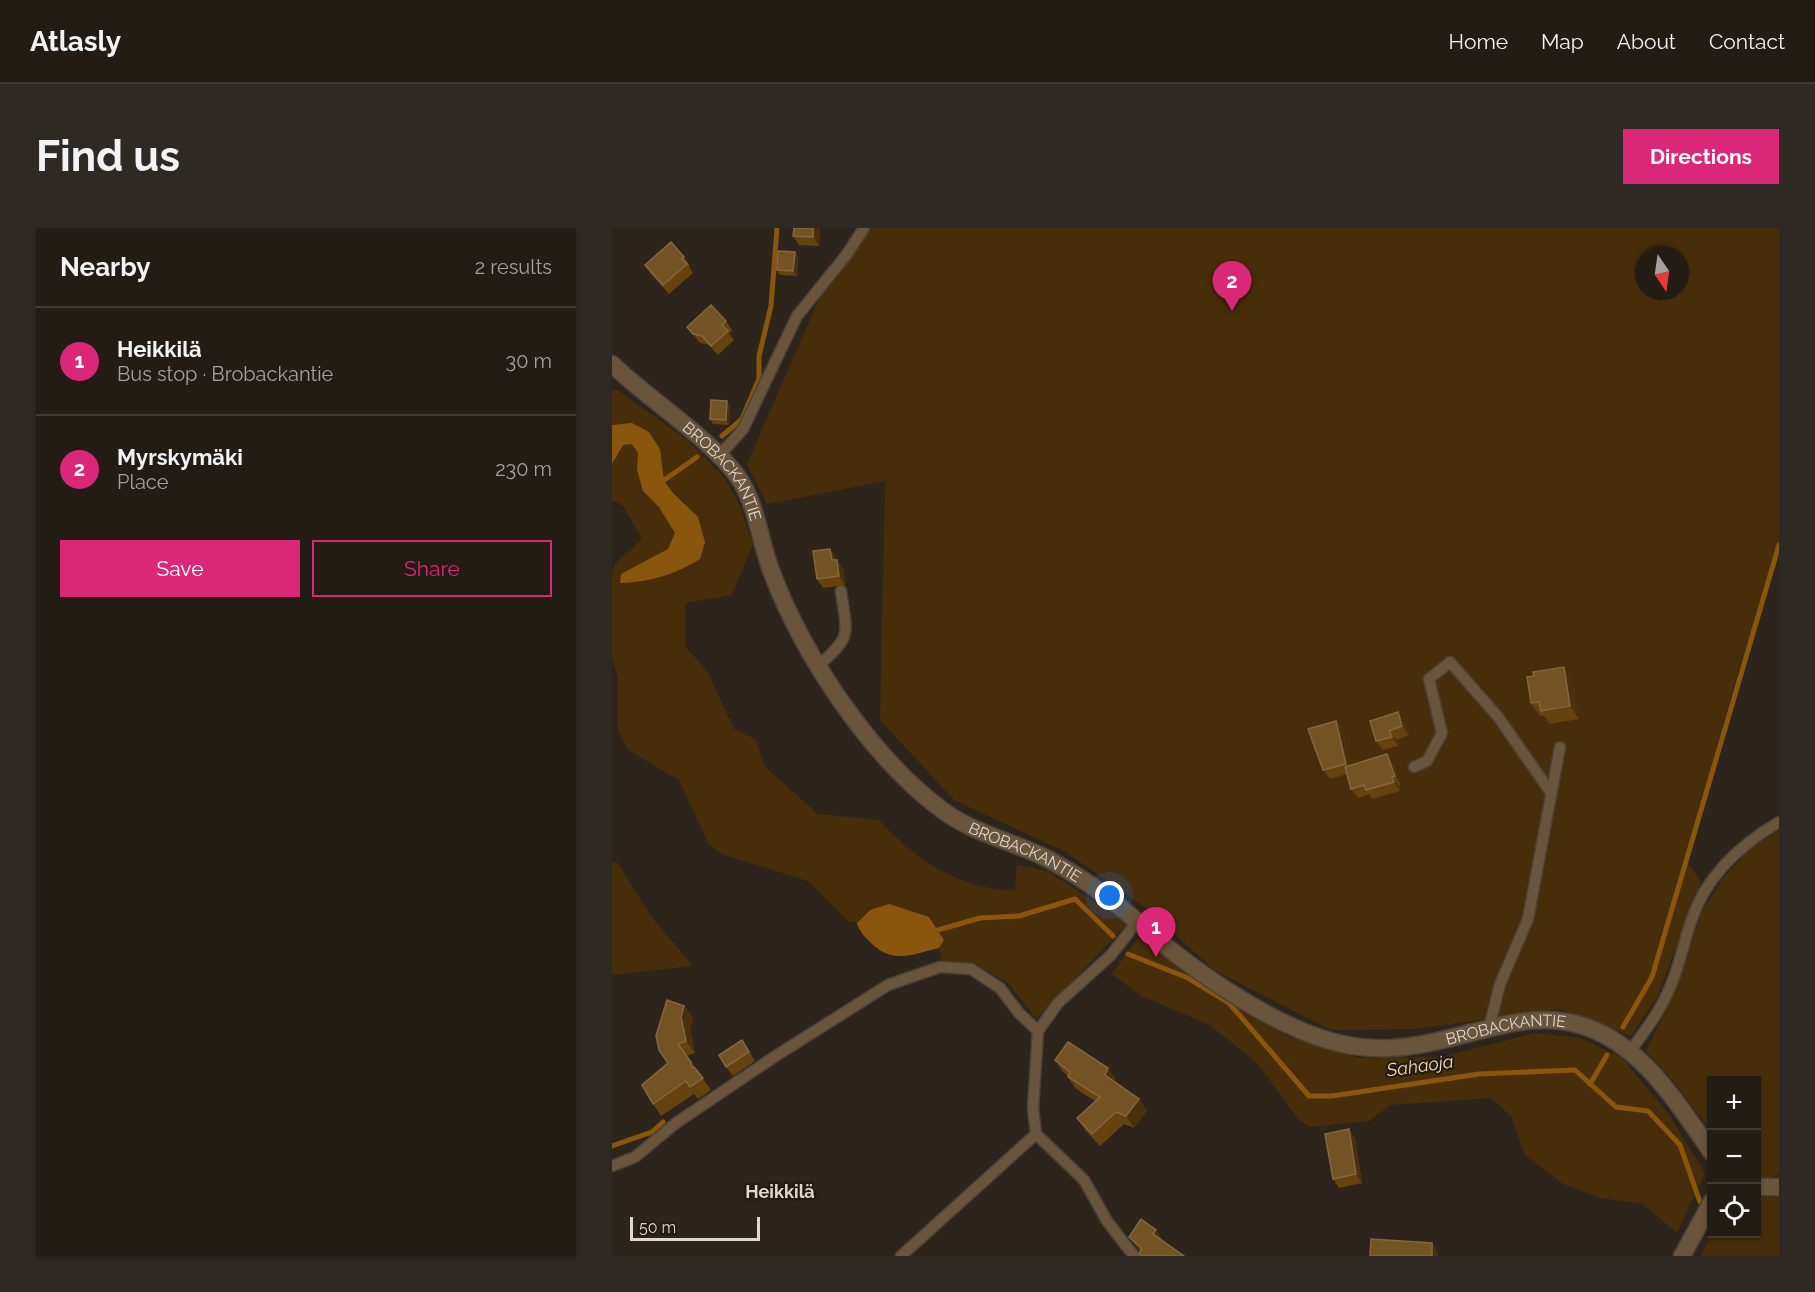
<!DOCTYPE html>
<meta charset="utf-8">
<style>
:root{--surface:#221c15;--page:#2e2922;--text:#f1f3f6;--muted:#a2a1a0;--line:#3f3a34;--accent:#db2777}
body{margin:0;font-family:Raleway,sans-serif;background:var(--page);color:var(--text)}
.controls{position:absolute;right:18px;bottom:18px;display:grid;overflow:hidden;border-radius:0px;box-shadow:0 2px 4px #0004}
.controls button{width:54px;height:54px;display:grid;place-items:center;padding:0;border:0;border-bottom:2px solid var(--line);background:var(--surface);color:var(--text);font:30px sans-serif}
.compass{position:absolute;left:1023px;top:18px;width:54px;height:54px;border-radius:50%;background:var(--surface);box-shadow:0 2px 4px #0004;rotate:167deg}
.scale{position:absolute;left:18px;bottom:15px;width:130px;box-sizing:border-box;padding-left:6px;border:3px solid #ded8d2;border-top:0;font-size:16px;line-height:21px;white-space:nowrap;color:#ded8d2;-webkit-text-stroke:4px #231b12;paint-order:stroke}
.you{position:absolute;left:498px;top:668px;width:21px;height:21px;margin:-15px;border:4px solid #fff;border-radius:50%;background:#1a73e8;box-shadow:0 0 0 9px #1a73e833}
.badge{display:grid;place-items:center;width:39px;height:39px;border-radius:50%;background:var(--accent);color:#fff;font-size:20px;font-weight:700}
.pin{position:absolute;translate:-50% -50px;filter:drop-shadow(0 2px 3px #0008)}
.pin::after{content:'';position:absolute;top:32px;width:21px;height:18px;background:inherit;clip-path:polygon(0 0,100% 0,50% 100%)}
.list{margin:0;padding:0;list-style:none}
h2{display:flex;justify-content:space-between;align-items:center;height:78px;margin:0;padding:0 24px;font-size:26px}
h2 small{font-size:20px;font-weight:400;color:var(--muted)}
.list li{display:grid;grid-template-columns:39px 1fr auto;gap:18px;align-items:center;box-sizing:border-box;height:108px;padding:0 24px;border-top:2px solid var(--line)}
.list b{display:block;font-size:22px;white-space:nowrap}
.list p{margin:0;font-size:20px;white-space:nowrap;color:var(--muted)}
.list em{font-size:20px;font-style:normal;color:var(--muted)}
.actions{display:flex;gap:12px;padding:18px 24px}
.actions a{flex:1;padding:14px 0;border:2px solid var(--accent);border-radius:0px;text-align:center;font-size:21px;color:var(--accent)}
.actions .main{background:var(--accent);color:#fff}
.icon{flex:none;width:33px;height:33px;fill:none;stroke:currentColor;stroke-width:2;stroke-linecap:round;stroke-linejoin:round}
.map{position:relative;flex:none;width:1167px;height:1028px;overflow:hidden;border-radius:0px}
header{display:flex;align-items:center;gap:36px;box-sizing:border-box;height:84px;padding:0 30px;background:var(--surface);border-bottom:2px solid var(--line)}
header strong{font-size:28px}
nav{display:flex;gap:33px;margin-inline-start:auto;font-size:21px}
.intro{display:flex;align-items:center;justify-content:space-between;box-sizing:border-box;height:144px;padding:0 36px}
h1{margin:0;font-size:42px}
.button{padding:15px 27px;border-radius:0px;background:var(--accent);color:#fff;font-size:21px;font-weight:700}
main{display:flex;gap:36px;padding:0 36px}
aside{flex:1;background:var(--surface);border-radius:0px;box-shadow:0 2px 4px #0004}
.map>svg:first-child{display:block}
.green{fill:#482d0a;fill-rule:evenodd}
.water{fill:#8a560d}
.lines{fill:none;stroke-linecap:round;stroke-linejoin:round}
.stream{stroke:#8a560d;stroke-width:5}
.service-casing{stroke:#494239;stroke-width:13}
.minor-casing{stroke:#494239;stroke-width:19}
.tertiary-casing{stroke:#494239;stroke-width:19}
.service{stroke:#6a543b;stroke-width:10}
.minor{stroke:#6a543b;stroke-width:16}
.tertiary{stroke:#6a543b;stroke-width:16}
.wall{fill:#66420f}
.shaded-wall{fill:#4a300b}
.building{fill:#735224;stroke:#84673f;stroke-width:1.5}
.labels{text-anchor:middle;stroke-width:4.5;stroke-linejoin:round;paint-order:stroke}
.street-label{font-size:16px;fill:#ded8d2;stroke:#231b12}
.water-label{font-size:18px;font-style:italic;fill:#f4d5b6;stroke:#231b12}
.neighbourhood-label{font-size:18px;font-weight:bold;fill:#ded8d2;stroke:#231b12}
</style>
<header>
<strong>Atlasly</strong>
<nav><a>Home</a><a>Map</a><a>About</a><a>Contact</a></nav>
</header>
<div class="intro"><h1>Find us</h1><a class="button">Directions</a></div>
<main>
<aside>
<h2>Nearby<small>2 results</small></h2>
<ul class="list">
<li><span class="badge">1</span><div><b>Heikkilä</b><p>Bus stop · Brobackantie</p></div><em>30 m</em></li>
<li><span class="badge">2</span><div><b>Myrskymäki</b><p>Place</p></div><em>230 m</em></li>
</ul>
<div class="actions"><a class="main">Save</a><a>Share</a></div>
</aside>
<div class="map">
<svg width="1167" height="1028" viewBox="0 0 1167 1028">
<rect width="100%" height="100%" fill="#2d251c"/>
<g class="green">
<path d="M 246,0 L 1167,0 L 1167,322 L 1127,440 L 1073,631 L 1089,654 L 1046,767 L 1019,808 L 947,781 L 804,801 L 719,802 L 602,742 L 536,681 L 452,623 L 342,572 L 268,492 L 273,253 L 155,276 L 135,236 L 217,48 ZM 1032,27 L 1068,27 L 1068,63 L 1032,63 Z"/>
<path d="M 4,161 L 74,211 L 112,249 L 127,276 L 141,316 L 120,367 L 73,375 L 73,418 L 95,443 L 122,501 L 143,511 L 154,540 L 206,586 L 267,592 C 305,633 346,660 403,663 L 405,637 L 435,643 L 516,695 L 424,791 L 396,755 L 365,737 L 330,735 L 327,720 L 332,712 L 317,689 L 258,682 L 245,695 L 236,693 L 196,653 L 110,626 L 97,617 L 67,552 L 16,522 L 6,502 L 6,449 L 0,430 L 0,343 L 3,336 L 30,311 L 10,276 L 0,273 L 0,163 Z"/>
<polygon points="1167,602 1167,946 1152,951 1145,947 1144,852 1100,852 1099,904 1063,855 1034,823 1063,764 1090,683 1111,650 1138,621"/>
<polygon points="0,634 6,635 38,687 81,738 0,747"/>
<polygon points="526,710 634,784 677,809 747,830 829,829 923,805 968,810 1009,829 1055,884 1093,945 1065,1005 1031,976 989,970 951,956 913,927 899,888 879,870 778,877 757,893 697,899 686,891 646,836 598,797 529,768 500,746"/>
<polygon points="1167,968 1167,1028 1089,1028 1100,1005 1144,1006 1145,969"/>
</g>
<g class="water">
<path d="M 20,195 L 37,204 L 48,221 L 52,253 L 60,264 L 86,289 L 93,314 L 88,331 C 65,346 35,355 8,355 L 9,346 L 56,321 L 63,305 L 47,279 L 31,263 L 25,242 L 26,225 L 20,216 L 11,217 L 0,236 L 0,197 Z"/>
<path d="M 277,676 L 317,689 L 332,712 L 327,720 C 301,726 283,736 261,717 C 253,709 248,705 245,695 L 258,682 Z"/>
</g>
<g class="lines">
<g class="stream">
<polyline points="110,208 130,191 147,151 147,128 159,78 165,0"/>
<polyline points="48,255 85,229"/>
<polyline points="326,702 368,690 407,688 463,671 501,708"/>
<polyline points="516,726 576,750 617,775 697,868 720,868 867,846 963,842 1004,879 1036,883 1068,917 1088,974"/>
<polyline points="1011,799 1040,749 1167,317"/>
<polyline points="978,856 995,827"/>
<polyline points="0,918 40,904 51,894"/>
</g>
<g class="service-casing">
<g id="service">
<polyline points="108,227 131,201 185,88 235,26 252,0"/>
<path d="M 206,438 C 241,407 235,407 229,363"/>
<polyline points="802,539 815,533 830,505 817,451 838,434 887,490 939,565"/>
<polyline points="877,800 888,756 916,691 948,519"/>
<path d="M 1018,823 C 1034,802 1049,782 1059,757 C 1068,736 1072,713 1080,691 C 1094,648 1128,617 1167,594"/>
<polyline points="0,938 23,929 64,895 162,829 276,757 328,739 359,741 388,760 407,785 426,803"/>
<polyline points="289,1028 424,906"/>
<polyline points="522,1028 495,993 472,952 424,906 421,880 426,803 446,775 499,727 525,694"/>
</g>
</g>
<g class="minor-casing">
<polyline id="minor" points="1070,1028 1100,973"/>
</g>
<g class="tertiary-casing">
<g id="tertiary">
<path id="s1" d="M 0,136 C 37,172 97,209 126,249 C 145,276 148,315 160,345 C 192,429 258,528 330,582 C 362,606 401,613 436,631 C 449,638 462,646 474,654 C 505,674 532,700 560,723 C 602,756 661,795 712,811 C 757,826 798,821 842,809 C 872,802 905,791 936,792 C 1016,794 1059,866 1100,925"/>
<polyline points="1144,959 1167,959"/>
</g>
</g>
<use href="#service" class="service"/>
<use href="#minor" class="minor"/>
<use href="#tertiary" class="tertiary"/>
</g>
<g class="wall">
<polygon points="182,0 208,0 207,18 187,17 181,8"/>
<polygon points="183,24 186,28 185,48 168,47 165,42"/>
<polygon points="72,29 78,38 77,39 81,45 57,66 39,46 33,37"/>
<polygon points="114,93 120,102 117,105 122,112 106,127 97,117 88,115 75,99"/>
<polygon points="118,178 117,197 101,196 98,191"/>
<polygon points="224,330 224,332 231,341 233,357 211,360 205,351"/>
<polygon points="961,452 967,491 938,496 932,488 928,488 919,475"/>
<polygon points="786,484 793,493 797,507 784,512 786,518 771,522 764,513"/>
<polygon points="724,493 731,502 739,537 775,526 782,535 789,557 787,558 788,563 760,571 757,566 746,570 739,561 735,546 718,551 711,542"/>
<polygon points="72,778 81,790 78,801 83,825 74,828 99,862 86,871 82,866 49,888 41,876 56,835"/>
<polygon points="130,812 143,833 121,848 114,839"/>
<polygon points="443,832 496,840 504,852 503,855 527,871 535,883 522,900 512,896 488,918 473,902 465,890 483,873 464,861 456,849 456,848 451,844"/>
<polygon points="743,910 750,955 727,960 721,951"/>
<polygon points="517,1009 552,1014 572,1028 529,1028 527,1026 528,1023"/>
</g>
<g class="shaded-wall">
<polygon points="201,0 208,0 207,18 201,9"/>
<polygon points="183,24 186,28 185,48 181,43"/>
<polygon points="115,173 118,178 117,197 114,192"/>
<polygon points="218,321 224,330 226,341 220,332"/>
<polygon points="225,332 231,341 233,357 227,348"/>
<polygon points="952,439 961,452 967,491 958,478"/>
<polygon points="786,484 793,493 797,507 790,498"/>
<polygon points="724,493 731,502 741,544 734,536"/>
<polygon points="777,503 784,512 786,518 780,509"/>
<polygon points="775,526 782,535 789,557 783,548"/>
<polygon points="780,549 787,558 788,563 782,554"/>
<polygon points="72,778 81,790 78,801 83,825 74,813 69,789"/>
<polygon points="496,840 504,852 501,859 493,847"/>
<polygon points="527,871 535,883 522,900 514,888"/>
<polygon points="737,901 743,910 750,955 744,946"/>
<polygon points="544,1002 553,1015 541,1006"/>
<polygon points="820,1015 826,1024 826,1028 820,1028"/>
</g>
<g class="building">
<polygon points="182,0 201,0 201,9 181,8"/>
<polygon points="59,14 72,29 70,31 75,36 51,57 33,37"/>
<polygon points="166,23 183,24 181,43 165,42"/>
<polygon points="99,77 114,93 110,97 116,103 99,118 90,108 81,106 75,99"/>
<polygon points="99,172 115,173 114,192 98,191"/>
<polygon points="218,321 220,332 225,332 227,348 205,351 201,323"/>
<polygon points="952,439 958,478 929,483 927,474 919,475 915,449 922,448 921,444"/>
<polygon points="786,484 790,498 777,503 780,509 764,513 758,493"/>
<polygon points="724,493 734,536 711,542 696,501"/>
<polygon points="775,526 783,548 780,549 782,554 754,562 752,557 739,561 733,539"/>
<polygon points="55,772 72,778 69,789 74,813 66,816 79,834 80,840 82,839 91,850 78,859 74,853 41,876 30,857 56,835 47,822 44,808"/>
<polygon points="130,812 137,824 114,839 107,827"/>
<polygon points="456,814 496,840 493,847 527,871 514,888 504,884 480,906 465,890 488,869 456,849 458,844 443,832"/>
<polygon points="737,901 744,946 721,951 713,906"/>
<polygon points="529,991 544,1002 541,1006 572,1028 530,1028 527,1026 530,1020 517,1009"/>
<polygon points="759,1011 820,1015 820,1028 758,1028"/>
</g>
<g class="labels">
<g class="street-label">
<text dy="6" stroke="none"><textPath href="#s1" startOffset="156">BROBACKANTIE</textPath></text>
<text dy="6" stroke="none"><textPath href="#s1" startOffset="660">BROBACKANTIE</textPath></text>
<text dy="6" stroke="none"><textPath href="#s1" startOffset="1200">BROBACKANTIE</textPath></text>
</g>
<g class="water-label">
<text transform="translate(808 838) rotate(-8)" y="6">Sahaoja</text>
</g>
<g class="neighbourhood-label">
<text x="168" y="970">Heikkilä</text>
</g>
</g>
</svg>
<div class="controls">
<button>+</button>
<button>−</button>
<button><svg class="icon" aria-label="locate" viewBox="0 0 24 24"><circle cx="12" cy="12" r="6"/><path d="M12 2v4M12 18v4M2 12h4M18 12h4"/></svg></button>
</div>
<svg class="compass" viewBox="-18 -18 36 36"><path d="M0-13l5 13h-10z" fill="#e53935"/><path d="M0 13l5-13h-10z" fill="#a2a1a0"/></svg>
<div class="scale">50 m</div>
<div class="you"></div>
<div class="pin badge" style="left:544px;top:729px">1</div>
<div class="pin badge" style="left:620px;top:83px">2</div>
</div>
</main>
